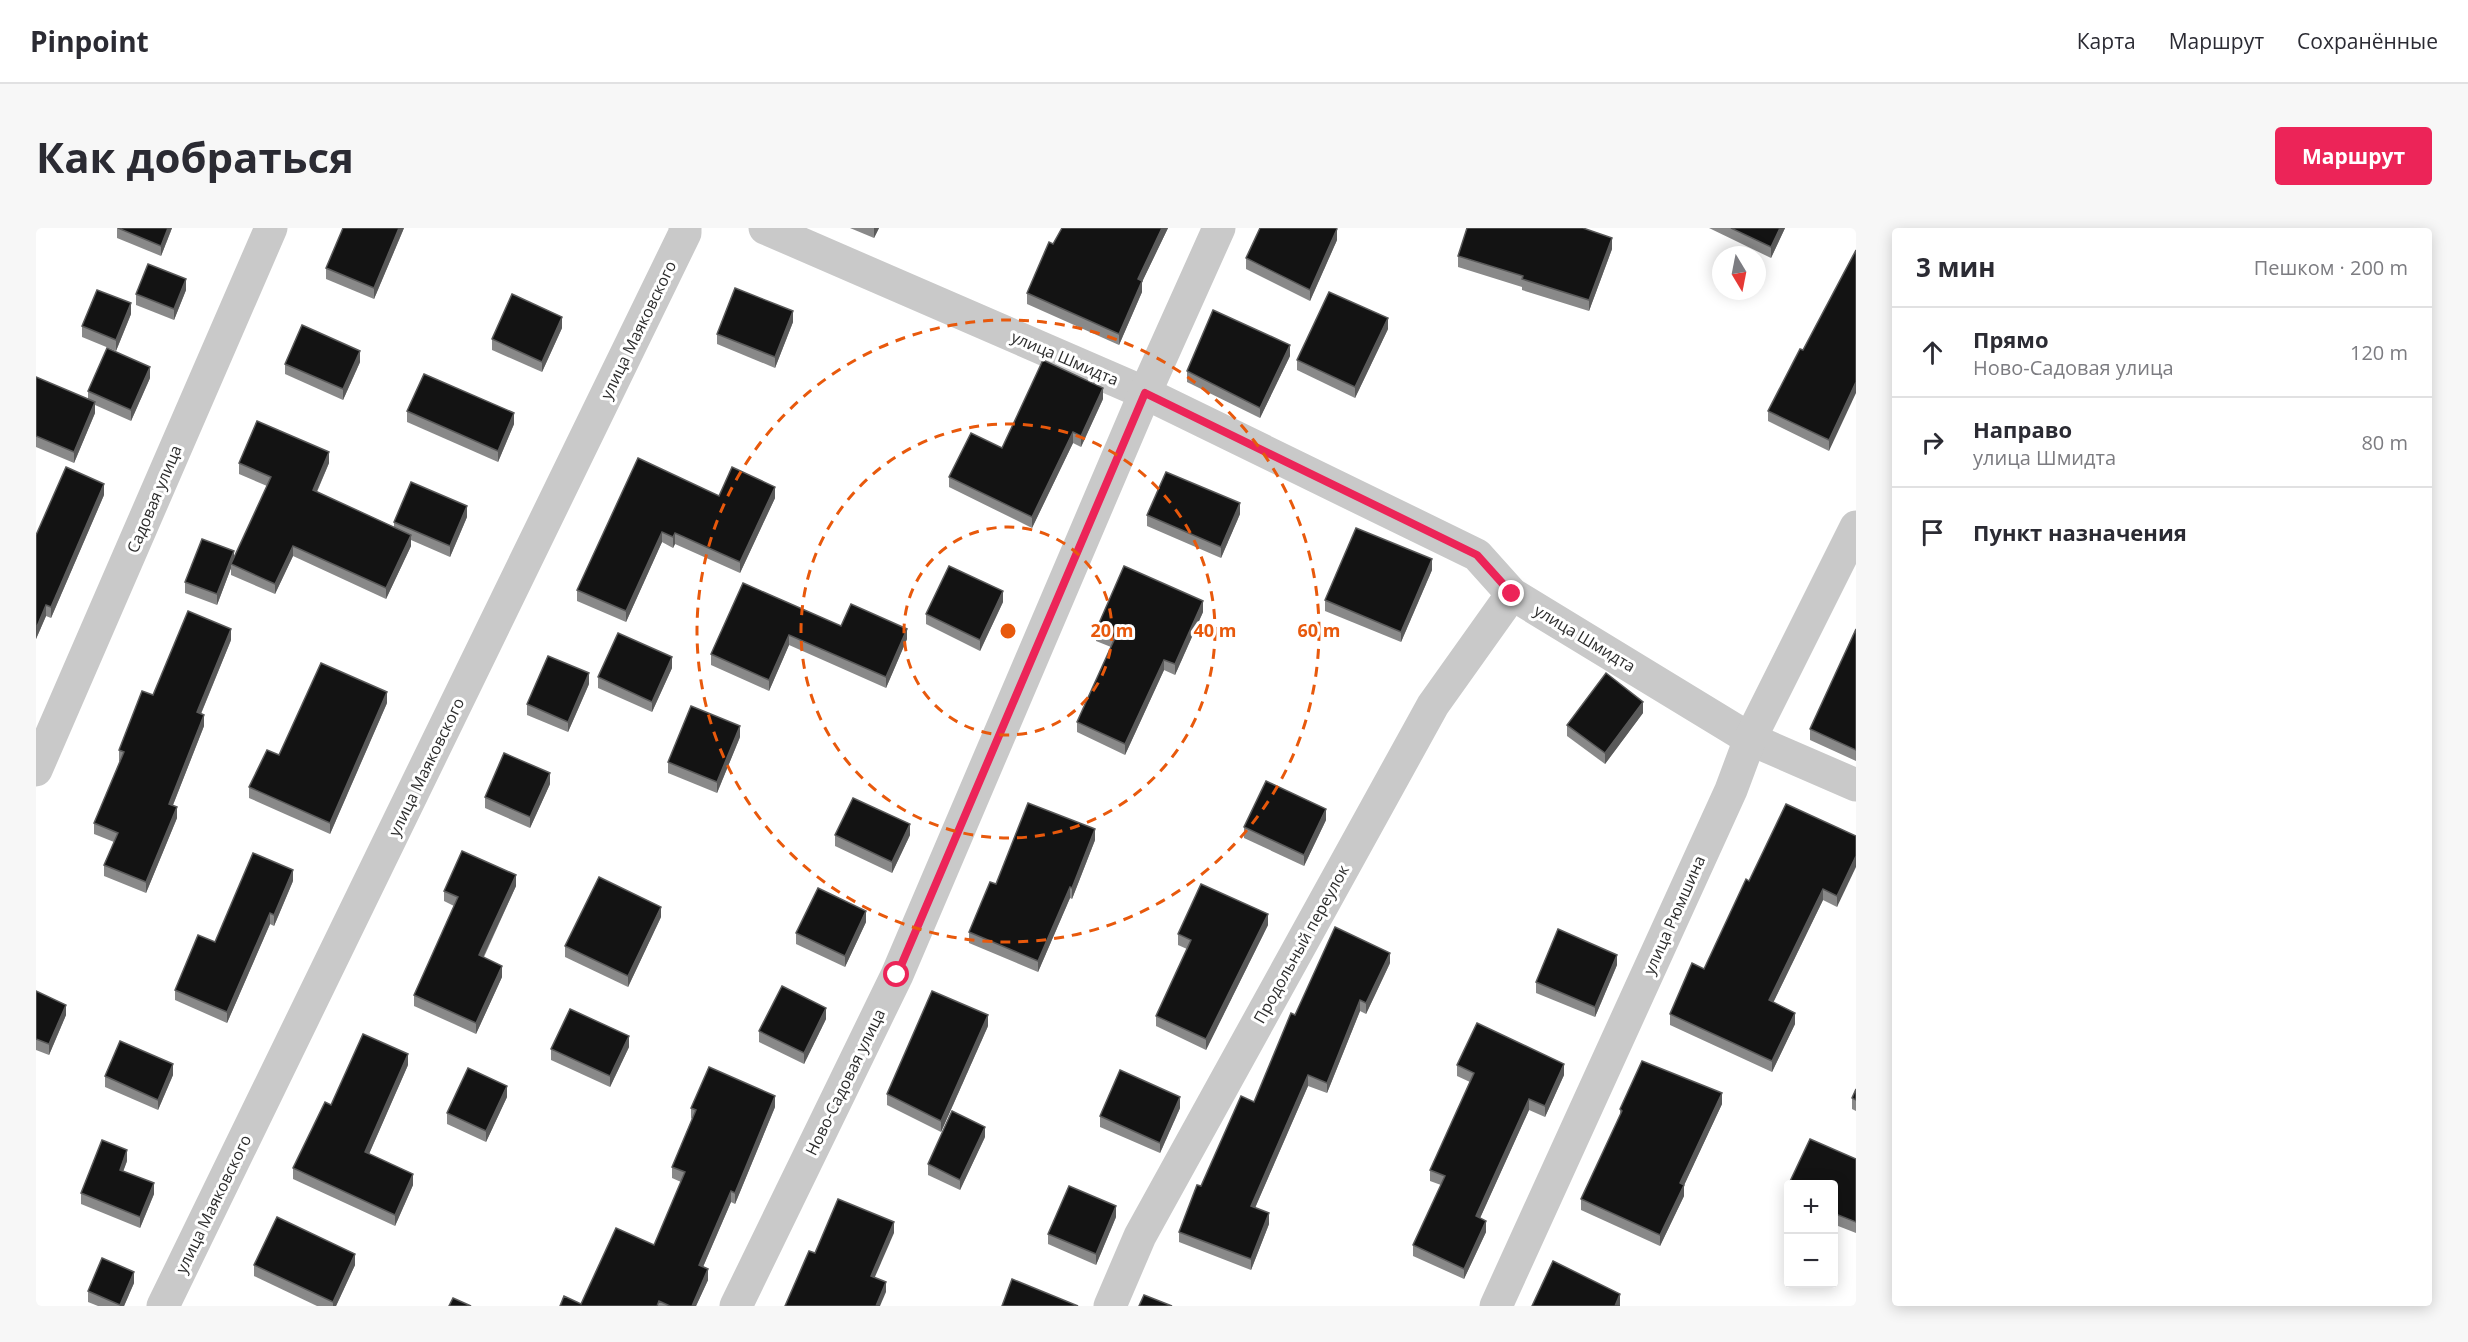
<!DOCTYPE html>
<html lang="ru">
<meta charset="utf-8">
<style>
:root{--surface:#fff;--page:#f7f7f7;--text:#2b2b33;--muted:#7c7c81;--line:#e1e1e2;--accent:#ec2458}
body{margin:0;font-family:"Open Sans",sans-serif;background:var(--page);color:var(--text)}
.controls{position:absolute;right:18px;bottom:18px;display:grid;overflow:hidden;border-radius:6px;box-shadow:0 3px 15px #0003}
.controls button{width:54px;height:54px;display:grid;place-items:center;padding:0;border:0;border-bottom:2px solid var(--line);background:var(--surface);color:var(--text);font:30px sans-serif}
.compass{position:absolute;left:1676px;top:18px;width:54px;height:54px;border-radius:50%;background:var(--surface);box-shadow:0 3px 15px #0003;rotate:170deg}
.stop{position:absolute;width:18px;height:18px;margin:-14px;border:4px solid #ec2458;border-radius:50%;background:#fff}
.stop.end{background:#ec2458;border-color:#fff;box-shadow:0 2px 6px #0008}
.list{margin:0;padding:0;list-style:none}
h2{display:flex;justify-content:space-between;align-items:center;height:78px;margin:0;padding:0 24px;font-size:26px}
h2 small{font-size:20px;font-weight:400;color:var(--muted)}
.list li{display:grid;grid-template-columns:39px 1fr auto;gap:18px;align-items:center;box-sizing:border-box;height:90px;padding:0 24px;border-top:2px solid var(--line)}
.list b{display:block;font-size:22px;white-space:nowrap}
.list p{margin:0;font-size:20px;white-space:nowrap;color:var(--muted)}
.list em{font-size:20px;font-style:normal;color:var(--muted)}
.icon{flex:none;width:33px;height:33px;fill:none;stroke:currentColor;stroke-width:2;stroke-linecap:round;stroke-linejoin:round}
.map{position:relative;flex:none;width:1820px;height:1078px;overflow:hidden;border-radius:6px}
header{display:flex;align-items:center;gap:36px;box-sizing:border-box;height:84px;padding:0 30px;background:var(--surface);border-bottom:2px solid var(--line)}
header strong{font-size:28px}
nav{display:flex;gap:33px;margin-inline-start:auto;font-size:21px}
.intro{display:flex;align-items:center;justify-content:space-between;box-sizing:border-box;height:144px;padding:0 36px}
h1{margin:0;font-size:42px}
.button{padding:15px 27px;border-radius:6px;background:var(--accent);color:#fff;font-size:21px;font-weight:700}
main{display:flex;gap:36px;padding:0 36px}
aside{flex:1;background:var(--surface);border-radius:6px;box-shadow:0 3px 15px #0003}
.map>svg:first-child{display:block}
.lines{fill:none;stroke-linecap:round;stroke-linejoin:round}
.minor{stroke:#c9c9c9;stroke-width:33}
.wall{fill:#898989}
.shaded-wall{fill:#5a5a5a}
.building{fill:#131313;stroke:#5a5a5a;stroke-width:1.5}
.route{stroke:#ec2458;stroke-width:8}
.ring{fill:none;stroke:#e8590c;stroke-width:3;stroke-dasharray:10 8}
.labels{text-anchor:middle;stroke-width:6;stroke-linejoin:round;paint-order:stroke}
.street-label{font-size:16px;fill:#2c2c2c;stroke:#fff}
.centre{fill:#e8590c;stroke:#fff;stroke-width:3}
.ring-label{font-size:18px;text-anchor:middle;font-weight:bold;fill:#e8590c;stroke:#fff;stroke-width:6;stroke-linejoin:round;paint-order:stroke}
</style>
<header>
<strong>Pinpoint</strong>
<nav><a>Карта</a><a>Маршрут</a><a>Сохранённые</a></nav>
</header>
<div class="intro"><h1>Как добраться</h1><a class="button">Маршрут</a></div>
<main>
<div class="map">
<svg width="1820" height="1078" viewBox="0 0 1820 1078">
<rect width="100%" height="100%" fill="#fff"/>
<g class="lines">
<g class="minor">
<polyline points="729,0 1109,165 1441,327 1476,366 1714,511 1820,557"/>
<polyline points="0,542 235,0"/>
<polyline points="127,1078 649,5 649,0"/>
<polyline points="700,1078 861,747 1109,165 1183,0"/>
<polyline points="1074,1078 1104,1008 1397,477 1476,366"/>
<polyline points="1460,1078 1695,562 1714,511 1820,299"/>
</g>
</g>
<g class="wall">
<polygon points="81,0 136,0 125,28 81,10"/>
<polygon points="368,0 338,71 290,51 290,40"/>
<polygon points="814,0 843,0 838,10"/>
<polygon points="1026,0 1132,0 1106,54 1106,64 1083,117 991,76 991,65"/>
<polygon points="1673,0 1749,0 1735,30"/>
<polygon points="1301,12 1274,73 1210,41 1210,30"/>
<polygon points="1576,21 1553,83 1486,62 1486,59 1422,39 1422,28"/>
<polygon points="1820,22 1793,223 1732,193 1732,183 1767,122"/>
<polygon points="150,62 138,92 100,77 100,66"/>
<polygon points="95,86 80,123 46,109 46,98"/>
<polygon points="757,94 739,140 681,116 681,106"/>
<polygon points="526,100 506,144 456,122 456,111"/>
<polygon points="1352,101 1319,170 1261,142 1261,132"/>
<polygon points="1254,128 1224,190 1151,154 1151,143"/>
<polygon points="324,134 307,172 249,146 249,136"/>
<polygon points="0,149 52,171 52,163 114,150 95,193 59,177 59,185 38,235 0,219"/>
<polygon points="1067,171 1045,219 1037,215 996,300 913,259 913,249 966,220"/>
<polygon points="371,183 478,196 462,234 371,194"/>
<polygon points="602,230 683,268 739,270 704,345 639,316 637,320 626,314 590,394 541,373 541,362"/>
<polygon points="203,235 293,235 281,264 358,299 358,294 431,289 414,329 375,312 375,318 350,371 257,328 239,366 195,347 195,340 181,377 149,365 149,354 198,331 231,258 203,246"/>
<polygon points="68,267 15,390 10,388 0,411 0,307"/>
<polygon points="1204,286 1185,330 1111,298 1111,287"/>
<polygon points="1396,342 1365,414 1289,383 1289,372"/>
<polygon points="707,355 805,398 871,411 850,460 753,417 733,463 675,437 675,426"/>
<polygon points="967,374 944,423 890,396 890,386"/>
<polygon points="1167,384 1139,447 1128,442 1089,527 1041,504 1041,494 1075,419 1060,413 1060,402"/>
<polygon points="1820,401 1820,533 1774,512 1774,501"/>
<polygon points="195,412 165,486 168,498 137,577 141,590 110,665 68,648 68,637 78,614 58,606 58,595 84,533 83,533 83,522 117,467"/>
<polygon points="636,440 616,484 562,460 562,449"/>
<polygon points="553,456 532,504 491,487 491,476"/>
<polygon points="351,475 294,606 213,570 213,559 243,527"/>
<polygon points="1607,485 1569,536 1531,508 1531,497"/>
<polygon points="704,509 681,565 632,545 632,534"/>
<polygon points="514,556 494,600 449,580 449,569"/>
<polygon points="1290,592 1268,638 1208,610 1208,599"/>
<polygon points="799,607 874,607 856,645 799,618"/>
<polygon points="1820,608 1801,679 1787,672 1737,775 1759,796 1736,844 1634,797 1634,786 1668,741 1713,653"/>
<polygon points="1059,612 1036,671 1034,670 1002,744 933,715 933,704 960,656"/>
<polygon points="257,653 238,698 234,696 191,795 139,772 139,762 179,714"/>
<polygon points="480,658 448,729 466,749 440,806 378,778 378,767 418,678 408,673 408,663"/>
<polygon points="625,689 592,759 529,729 529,718"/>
<polygon points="830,694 809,739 760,716 760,705"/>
<polygon points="1232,697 1170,822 1120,798 1120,788 1151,721 1142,717 1142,706"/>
<polygon points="1354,735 1330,786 1324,783 1291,865 1272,858 1219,980 1233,996 1215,1042 1143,1014 1143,1004 1165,958 1218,874 1259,787"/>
<polygon points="1581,737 1559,789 1500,765 1500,754"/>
<polygon points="0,763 30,787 13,827 0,822"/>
<polygon points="790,791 768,836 723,814 723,803"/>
<polygon points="952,798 905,904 851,877 851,866"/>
<polygon points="593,819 574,859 515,832 515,821"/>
<polygon points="372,837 333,926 377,957 359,998 257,951 257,940 295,877"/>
<polygon points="1421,837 1528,847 1509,889 1493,882 1444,990 1450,1004 1428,1051 1377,1028 1377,1017 1405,957 1394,953 1394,942 1434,854 1421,848"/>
<polygon points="137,847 122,882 69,859 69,848"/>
<polygon points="1820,861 1820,883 1816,881 1816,870"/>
<polygon points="471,869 450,914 411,896 411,885"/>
<polygon points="1686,876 1648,957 1648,968 1624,1018 1545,982 1545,971 1584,888 1584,881"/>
<polygon points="739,879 699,976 695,974 667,1039 672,1052 660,1078 524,1078 545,1076 618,1017 645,954 636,950 636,939 656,891 655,890 655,880"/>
<polygon points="1144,880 1124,925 1064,899 1064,888"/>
<polygon points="949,909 924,962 892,947 892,936"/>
<polygon points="1774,911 1820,931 1820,1005 1797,996 1797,957 1752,957 1752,976 1749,975 1749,964"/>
<polygon points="91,933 87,943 118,966 104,1000 45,976 45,965"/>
<polygon points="1080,989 1060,1037 1012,1016 1012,1006"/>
<polygon points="218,1037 319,1037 300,1078 281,1078 218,1048"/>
<polygon points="98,1055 88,1078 62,1078 52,1074 52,1063"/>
</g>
<g class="shaded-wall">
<polygon points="132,0 136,0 125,28 125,18"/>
<polygon points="363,0 368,0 338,71 338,60"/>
<polygon points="838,0 843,0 838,10"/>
<polygon points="1126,0 1132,0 1106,54 1106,64 1083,117 1083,106 1102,51"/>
<polygon points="1744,0 1749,0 1735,30 1735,19"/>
<polygon points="1301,1 1301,12 1274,73 1274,62"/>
<polygon points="1576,10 1576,21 1553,83 1553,72"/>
<polygon points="150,51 150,62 138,92 138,81"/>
<polygon points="95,75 95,86 80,123 80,112"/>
<polygon points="757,83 757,94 739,140 739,129"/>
<polygon points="526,89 526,100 506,144 506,134"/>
<polygon points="1352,90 1352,101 1319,170 1319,159"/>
<polygon points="1254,117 1254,128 1224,190 1224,180"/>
<polygon points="324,123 324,134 307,172 307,161"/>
<polygon points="114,139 114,150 95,193 95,182"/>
<polygon points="1820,154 1820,165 1793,223 1793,212"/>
<polygon points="1067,160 1067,171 1045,219 1045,208"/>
<polygon points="59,174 59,185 38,235 38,224"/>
<polygon points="478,185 478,196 462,234 462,223"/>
<polygon points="1037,204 1037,215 996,300 996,289"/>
<polygon points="293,224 293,235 277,272 277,262"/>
<polygon points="68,256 68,267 15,390 15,379"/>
<polygon points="739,259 739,270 704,345 704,334"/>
<polygon points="1204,275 1204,286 1185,330 1185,319"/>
<polygon points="431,278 431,289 414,329 414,318"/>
<polygon points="626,304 626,314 590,394 590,383"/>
<polygon points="639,305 639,316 637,320 637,309"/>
<polygon points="375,307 375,318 350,371 350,360"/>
<polygon points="257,318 257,328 239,366 239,356"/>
<polygon points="198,323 198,334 195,336 195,340 181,377 181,366"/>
<polygon points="1396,331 1396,342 1365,414 1365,404"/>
<polygon points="967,363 967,374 944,423 944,412"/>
<polygon points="1167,373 1167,384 1139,447 1139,436"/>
<polygon points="10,377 10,388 0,411 0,401"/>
<polygon points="195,401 195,412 161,495 161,484"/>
<polygon points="871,401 871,411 850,460 850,449"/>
<polygon points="753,407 753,417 733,463 733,452"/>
<polygon points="636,429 636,440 616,484 616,474"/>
<polygon points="1128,432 1128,442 1089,527 1089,516"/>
<polygon points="553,445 553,456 532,504 532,494"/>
<polygon points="351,464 351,475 294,606 294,595"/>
<polygon points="1607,474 1607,485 1569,536 1569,525"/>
<polygon points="168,487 168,498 133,587 133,576"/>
<polygon points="704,498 704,509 681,565 681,554"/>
<polygon points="514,545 514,556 494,600 494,589"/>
<polygon points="141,579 141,590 110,665 110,654"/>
<polygon points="1290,581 1290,592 1268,638 1268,627"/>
<polygon points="874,596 874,607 856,645 856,634"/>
<polygon points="1059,601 1059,612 1036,671 1036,660"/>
<polygon points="1820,628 1820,639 1801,679 1801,668"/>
<polygon points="257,642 257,653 238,698 238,687"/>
<polygon points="480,647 480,658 443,738 443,727"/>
<polygon points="1034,659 1034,670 1002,744 1002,733"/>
<polygon points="1787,661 1787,672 1733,783 1733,772"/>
<polygon points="625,679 625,689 592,759 592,748"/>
<polygon points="830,683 830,694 809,739 809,728"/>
<polygon points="234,685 234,696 191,795 191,784"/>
<polygon points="1232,686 1232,697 1170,822 1170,811"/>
<polygon points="1354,725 1354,735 1330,786 1330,775"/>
<polygon points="1581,727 1581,737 1559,789 1559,779"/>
<polygon points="466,738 466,749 440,806 440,795"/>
<polygon points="1324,772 1324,783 1291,865 1291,855"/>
<polygon points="30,777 30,787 13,827 13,816"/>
<polygon points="790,780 790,791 768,836 768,825"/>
<polygon points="1759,785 1759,796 1736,844 1736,833"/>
<polygon points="952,787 952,798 905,904 905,893"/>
<polygon points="593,808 593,819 574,859 574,848"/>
<polygon points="372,826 372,837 329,935 329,924"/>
<polygon points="137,836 137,847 122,882 122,872"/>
<polygon points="1528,836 1528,847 1509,889 1509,878"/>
<polygon points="1272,847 1272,858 1215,989 1215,978"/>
<polygon points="471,858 471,869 450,914 450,903"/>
<polygon points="1686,865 1686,876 1644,966 1644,955"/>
<polygon points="739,868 739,879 699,976 699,965"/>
<polygon points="1144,869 1144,880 1124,925 1124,915"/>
<polygon points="1493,871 1493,882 1440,999 1440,988"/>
<polygon points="949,899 949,909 924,962 924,952"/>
<polygon points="91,922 91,933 84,952 84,942"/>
<polygon points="377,946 377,957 359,998 359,987"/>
<polygon points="118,955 118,966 104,1000 104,989"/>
<polygon points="1648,957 1648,968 1624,1018 1624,1007"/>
<polygon points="695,963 695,974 663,1048 663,1037"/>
<polygon points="1080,978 1080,989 1060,1037 1060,1026"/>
<polygon points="1233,985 1233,996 1215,1042 1215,1031"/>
<polygon points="1450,993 1450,1004 1428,1051 1428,1041"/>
<polygon points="858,994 858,1005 835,1058 835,1048"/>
<polygon points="319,1026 319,1037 300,1078 297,1078 297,1074"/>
<polygon points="672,1041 672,1052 660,1078 656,1078"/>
<polygon points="98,1044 98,1055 88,1078 84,1078"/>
<polygon points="850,1054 850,1064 844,1078 840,1078"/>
<polygon points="1584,1066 1584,1078 1579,1078"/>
</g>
<g class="building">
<polygon points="82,0 132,0 125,18"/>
<polygon points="307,0 363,0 338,60 290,40"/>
<polygon points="1026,0 1126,0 1102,51 1106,53 1083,106 991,65 1013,14 1017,16"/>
<polygon points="1224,0 1300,0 1301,1 1274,62 1210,30"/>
<polygon points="1431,0 1547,0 1576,10 1553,72 1486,51 1487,48 1422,28"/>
<polygon points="1695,0 1744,0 1735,19"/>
<polygon points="1820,22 1820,154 1793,212 1732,183 1764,121 1767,122"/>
<polygon points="112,36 150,51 138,81 100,66"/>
<polygon points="699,60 757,83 739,129 681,106"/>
<polygon points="61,62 95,75 80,112 46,98"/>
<polygon points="1293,64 1352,90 1319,159 1261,132"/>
<polygon points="476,66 526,89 506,134 456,111"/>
<polygon points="1177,82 1254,117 1224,180 1151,143"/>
<polygon points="266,97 324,123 307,161 249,136"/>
<polygon points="71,120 114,139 95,182 52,163"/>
<polygon points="1007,132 1067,160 1045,208 1037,204 996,289 913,249 935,205 966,220"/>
<polygon points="388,146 478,185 462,223 371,183"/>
<polygon points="0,149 59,174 38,224 0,208"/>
<polygon points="221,193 293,224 277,262 375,307 350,360 257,318 239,356 195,336 235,249 203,235"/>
<polygon points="602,230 683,268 696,239 739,259 704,334 639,305 637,309 626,304 590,383 541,362"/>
<polygon points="30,239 68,256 15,379 10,377 0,401 0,307"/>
<polygon points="1130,244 1204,275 1185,319 1111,287"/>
<polygon points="375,254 431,278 414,318 358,294"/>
<polygon points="1320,300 1396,331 1365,404 1289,372"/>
<polygon points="166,311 198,323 181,366 149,354"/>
<polygon points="913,338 967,363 944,412 890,386"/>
<polygon points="1088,338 1167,373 1139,436 1128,432 1089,516 1041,494 1079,410 1060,402"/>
<polygon points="707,355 805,398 815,376 871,401 850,449 753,407 733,452 675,426"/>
<polygon points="152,383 195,401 161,484 168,487 133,576 141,579 110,654 68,637 82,605 58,595 88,524 83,522 106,463 117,467"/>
<polygon points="1820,401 1820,522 1774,501"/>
<polygon points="582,405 636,429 616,474 562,449"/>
<polygon points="512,428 553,445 532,494 491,476"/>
<polygon points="285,435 351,464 294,595 213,559 231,522 243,527"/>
<polygon points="1570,445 1607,474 1569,525 1531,497"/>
<polygon points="655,478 704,498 681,554 632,534"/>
<polygon points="468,525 514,545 494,589 449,569"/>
<polygon points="1230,553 1290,581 1268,627 1208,599"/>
<polygon points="817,570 874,596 856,634 799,607"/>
<polygon points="992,575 1059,601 1036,660 1034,659 1002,733 933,704 954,654 960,656"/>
<polygon points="1750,576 1820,608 1820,628 1801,668 1787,661 1733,772 1759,785 1736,833 1634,786 1656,735 1668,741 1710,651 1713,653"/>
<polygon points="426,623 480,647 443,727 466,738 440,795 378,767 422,669 408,663"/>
<polygon points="217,625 257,642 238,687 234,685 191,784 139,762 162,707 179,714"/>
<polygon points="563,649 625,679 592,748 529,718"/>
<polygon points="1165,656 1232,686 1170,811 1120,788 1155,712 1142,706"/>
<polygon points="782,660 830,683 809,728 760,705"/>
<polygon points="1299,699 1354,725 1330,775 1324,772 1291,855 1272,847 1215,978 1233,985 1215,1031 1143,1004 1161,957 1165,958 1205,868 1218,874 1255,785 1259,787"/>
<polygon points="1522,701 1581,727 1559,779 1500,754"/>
<polygon points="746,758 790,780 768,825 723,803"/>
<polygon points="0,763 30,777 13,816 0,811"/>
<polygon points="896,763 952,787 905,893 851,866"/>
<polygon points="534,781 593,808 574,848 515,821"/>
<polygon points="1441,795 1528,836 1509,878 1493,871 1440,988 1450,993 1428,1041 1377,1017 1409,948 1394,942 1438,845 1421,837"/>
<polygon points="327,806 372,826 329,924 377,946 359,987 257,940 289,874 295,877"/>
<polygon points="84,813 137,836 122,872 69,848"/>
<polygon points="1606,833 1686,865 1644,955 1648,957 1624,1007 1545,971 1586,883 1584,881"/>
<polygon points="673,839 739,868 699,965 695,963 663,1037 672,1041 656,1078 634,1078 623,1073 621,1078 524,1078 528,1068 545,1076 580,1000 618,1017 649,944 636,939 660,882 655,880"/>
<polygon points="432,840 471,858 450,903 411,885"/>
<polygon points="1084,842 1144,869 1124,915 1064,888"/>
<polygon points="1820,861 1820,872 1816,870"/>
<polygon points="916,883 949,899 924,952 892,936"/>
<polygon points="1774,911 1820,931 1820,994 1797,985 1797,957 1752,957 1752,966 1749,964"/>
<polygon points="66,912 91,922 84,942 118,955 104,989 45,965"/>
<polygon points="1033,958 1080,978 1060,1026 1012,1006"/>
<polygon points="802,971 858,994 835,1048 850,1054 840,1078 749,1078 773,1023 779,1025"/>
<polygon points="241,989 319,1026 297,1074 218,1037"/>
<polygon points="66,1030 98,1044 84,1077 52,1063"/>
<polygon points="1517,1033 1584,1066 1579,1078 1496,1078"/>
<polygon points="976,1051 1042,1078 966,1078"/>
<polygon points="1108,1067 1136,1078 1103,1078"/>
<polygon points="417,1070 435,1078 413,1078"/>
</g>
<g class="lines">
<polyline class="route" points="861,747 1109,165 1441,327 1476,366"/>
</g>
<g class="ring">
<circle cx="972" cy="403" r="104"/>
<circle cx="972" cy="403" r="207"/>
<circle cx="972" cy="403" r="311"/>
</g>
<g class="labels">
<g class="street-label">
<text transform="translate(602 102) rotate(-64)" y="6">улица Маяковского</text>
<text transform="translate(1029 130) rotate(23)" y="6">улица Шмидта</text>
<text transform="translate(118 271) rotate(-67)" y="6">Садовая улица</text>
<text transform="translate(1549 410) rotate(31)" y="6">улица Шмидта</text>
<text transform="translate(390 539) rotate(-64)" y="6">улица Маяковского</text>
<text transform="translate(1638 687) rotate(-66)" y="6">улица Рюмшина</text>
<text transform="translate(1265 716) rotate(-61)" y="6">Продольный переулок</text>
<text transform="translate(809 854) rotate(-64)" y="6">Ново-Садовая улица</text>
<text transform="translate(177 976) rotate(-64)" y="6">улица Маяковского</text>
</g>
</g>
<circle cx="972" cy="403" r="9" class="centre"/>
<g class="ring-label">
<text x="1076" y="409">20 m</text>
<text x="1179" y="409">40 m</text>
<text x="1283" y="409">60 m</text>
</g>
</svg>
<div class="controls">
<button>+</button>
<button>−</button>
</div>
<svg class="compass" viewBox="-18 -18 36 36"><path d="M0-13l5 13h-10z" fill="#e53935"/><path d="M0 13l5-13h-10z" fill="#7c7c81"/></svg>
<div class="stop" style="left:861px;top:747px"></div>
<div class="stop end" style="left:1476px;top:366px"></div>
</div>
<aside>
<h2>3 мин<small>Пешком · 200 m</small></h2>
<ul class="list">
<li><svg class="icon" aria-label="ahead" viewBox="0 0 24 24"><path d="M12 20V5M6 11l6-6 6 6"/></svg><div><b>Прямо</b><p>Ново-Садовая улица</p></div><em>120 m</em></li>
<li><svg class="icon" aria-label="right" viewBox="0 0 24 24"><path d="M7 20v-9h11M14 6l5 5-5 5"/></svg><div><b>Направо</b><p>улица Шмидта</p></div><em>80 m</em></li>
<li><svg class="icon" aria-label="arrive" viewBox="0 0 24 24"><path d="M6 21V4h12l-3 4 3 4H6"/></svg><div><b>Пункт назначения</b></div></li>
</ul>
</aside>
</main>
